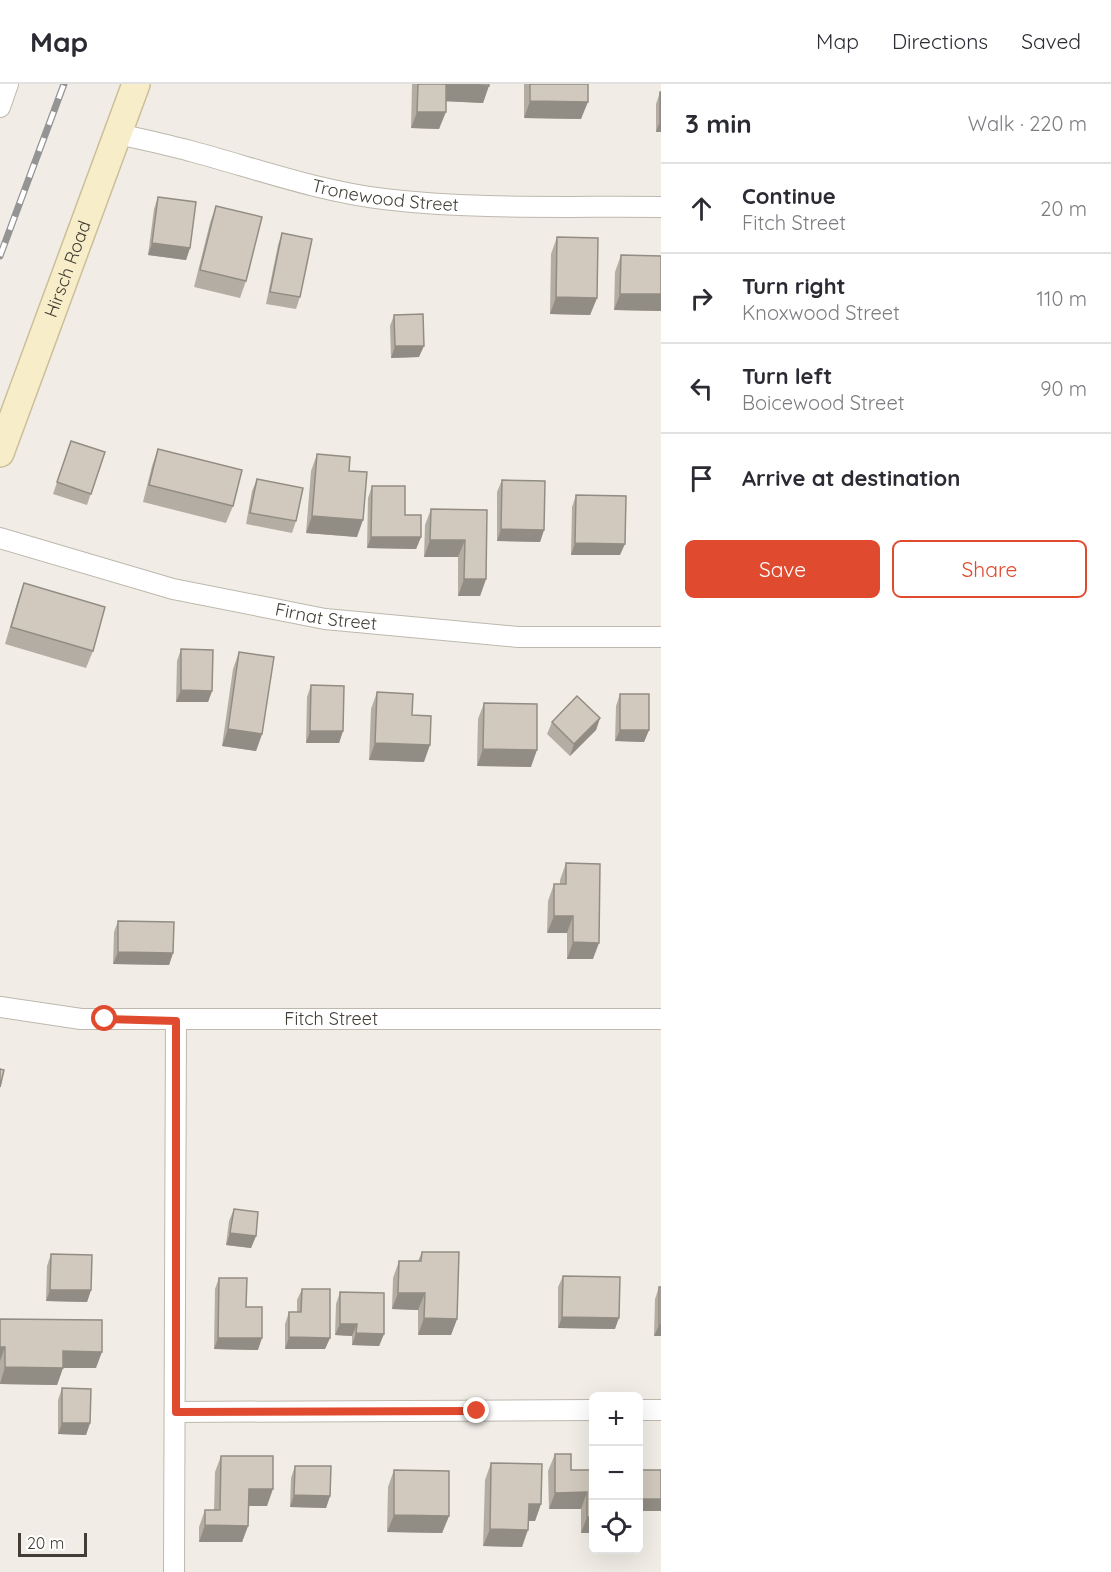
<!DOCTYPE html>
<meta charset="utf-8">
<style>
:root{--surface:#fff;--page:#f7f7f7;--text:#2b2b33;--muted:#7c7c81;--line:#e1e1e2;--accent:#e04a2e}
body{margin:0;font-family:Quicksand,sans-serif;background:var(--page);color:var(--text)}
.controls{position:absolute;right:18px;bottom:18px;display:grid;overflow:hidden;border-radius:9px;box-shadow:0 6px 24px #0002}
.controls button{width:54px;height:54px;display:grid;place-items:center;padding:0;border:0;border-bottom:2px solid var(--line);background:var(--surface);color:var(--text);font:30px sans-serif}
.scale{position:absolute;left:18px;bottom:15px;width:69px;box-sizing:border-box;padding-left:6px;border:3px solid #423e36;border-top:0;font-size:16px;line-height:21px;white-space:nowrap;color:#423e36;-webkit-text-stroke:4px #fff;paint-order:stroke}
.stop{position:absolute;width:18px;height:18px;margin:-14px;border:4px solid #e04a2e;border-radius:50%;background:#fff}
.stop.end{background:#e04a2e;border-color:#fff;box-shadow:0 2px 6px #0008}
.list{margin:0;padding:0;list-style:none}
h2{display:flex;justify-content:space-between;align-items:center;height:78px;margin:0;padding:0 24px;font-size:26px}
h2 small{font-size:20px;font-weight:400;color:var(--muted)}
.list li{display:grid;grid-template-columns:39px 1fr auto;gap:18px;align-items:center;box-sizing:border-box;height:90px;padding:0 24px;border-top:2px solid var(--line)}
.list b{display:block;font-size:22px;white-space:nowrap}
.list p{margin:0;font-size:20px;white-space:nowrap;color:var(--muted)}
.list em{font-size:20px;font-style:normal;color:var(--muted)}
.actions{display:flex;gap:12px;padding:18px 24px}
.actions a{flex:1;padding:14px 0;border:2px solid var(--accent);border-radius:9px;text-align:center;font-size:21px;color:var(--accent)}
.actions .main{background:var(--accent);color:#fff}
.icon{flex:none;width:33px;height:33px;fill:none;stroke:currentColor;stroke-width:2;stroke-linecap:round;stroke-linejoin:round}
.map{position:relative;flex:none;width:661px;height:1488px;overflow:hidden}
header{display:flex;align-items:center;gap:36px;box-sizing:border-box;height:84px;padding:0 30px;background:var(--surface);border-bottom:2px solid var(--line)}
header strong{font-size:28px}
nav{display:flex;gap:33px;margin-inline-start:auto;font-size:21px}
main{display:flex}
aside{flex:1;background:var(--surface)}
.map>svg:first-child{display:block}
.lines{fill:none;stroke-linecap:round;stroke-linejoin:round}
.street-casing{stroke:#beb8ad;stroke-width:22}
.secondary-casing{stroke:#cbbf9a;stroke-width:30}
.street{stroke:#fff;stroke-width:20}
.secondary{stroke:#f8edc9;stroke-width:27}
.rail-casing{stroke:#949494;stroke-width:7}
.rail{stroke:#fff;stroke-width:4.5;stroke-dasharray:14;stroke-linecap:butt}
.wall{fill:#b4ada3}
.shaded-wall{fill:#928d84}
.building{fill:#d1c9bd;stroke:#928d84;stroke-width:1.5}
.route{stroke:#e04a2e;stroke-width:8}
.labels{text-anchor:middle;stroke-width:5;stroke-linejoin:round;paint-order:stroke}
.street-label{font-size:18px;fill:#423e36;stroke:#fff}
</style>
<header>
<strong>Map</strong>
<nav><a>Map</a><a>Directions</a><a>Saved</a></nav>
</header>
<main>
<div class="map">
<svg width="661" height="1488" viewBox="0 0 661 1488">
<rect width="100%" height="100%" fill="#f1ede6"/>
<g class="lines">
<g class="street-casing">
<g id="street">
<polyline points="0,23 8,0"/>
<path id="s1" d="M 119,50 C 144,56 169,61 194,68 C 257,85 318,107 384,115 C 475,126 569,122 661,123"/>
<path id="s2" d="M 0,454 L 173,505 L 325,535 L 518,553 L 661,553"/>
<path id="s3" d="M 0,923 L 81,935 L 661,935"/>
<polyline points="638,1326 661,1326"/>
<polyline points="176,1328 594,1326"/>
<polyline points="174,1488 176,937"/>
</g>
</g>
<g class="secondary-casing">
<g id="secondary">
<path id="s4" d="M 0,369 L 136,0"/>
</g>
</g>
<use href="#street" class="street"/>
<use href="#secondary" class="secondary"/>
<g class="rail-casing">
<polyline id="rail" points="0,172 64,0"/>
</g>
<use href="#rail" class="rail"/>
</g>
<g class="wall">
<polygon points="412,0 489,0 483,19 446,17 439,45 411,44"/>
<polygon points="524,0 588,0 581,35 524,34"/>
<polygon points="660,8 661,48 656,48 656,20"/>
<polygon points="158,113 190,164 186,176 148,171 154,125"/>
<polygon points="216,122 246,197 240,214 194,203 210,139"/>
<polygon points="282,149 300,213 296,225 266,220 278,161"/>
<polygon points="557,153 597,214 590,231 550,230 551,170"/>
<polygon points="621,171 661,172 661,227 614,226 615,188"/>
<polygon points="394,231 419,273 391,274 390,242"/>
<polygon points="71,357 105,368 87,421 53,410"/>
<polygon points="158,365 233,422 226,439 143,418 152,382"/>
<polygon points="317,370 349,387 357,453 306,449 311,387"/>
<polygon points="257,395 296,437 292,449 246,440 252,407"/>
<polygon points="502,396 544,446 540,458 497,457 497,408"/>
<polygon points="372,402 405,431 421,453 416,465 367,464 368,414"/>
<polygon points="576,411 620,471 571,471 572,423"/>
<polygon points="431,425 487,426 486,495 480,512 458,512 458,473 424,473 425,441"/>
<polygon points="24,499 93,567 86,584 5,560 18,516"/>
<polygon points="181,565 212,607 208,618 176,618 177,577"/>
<polygon points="239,568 262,650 256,667 222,662 233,585"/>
<polygon points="311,601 343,647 339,659 306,659 307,613"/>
<polygon points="377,608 412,631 424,678 369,676 371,625"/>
<polygon points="620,610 649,646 644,658 615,657 616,622"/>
<polygon points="484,619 531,683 477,682 478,635"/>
<polygon points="600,634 596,646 570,672 547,650 552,638"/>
<polygon points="566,779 593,875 567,875 567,849 547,849 548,817 554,800 560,800 560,796"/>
<polygon points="118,837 173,869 169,881 113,880 114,848"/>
<polygon points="234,1125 256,1152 251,1164 226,1161 229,1137"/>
<polygon points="422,1168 457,1235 451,1251 418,1251 418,1226 392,1225 393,1194 399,1177 418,1177"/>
<polygon points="51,1170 91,1206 87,1218 46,1217 47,1182"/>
<polygon points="563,1192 615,1245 558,1244 558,1203"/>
<polygon points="219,1194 246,1223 258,1266 214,1265 215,1205"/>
<polygon points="659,1203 661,1203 661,1252 654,1252 655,1215"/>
<polygon points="302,1205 330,1254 325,1265 285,1265 285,1240 289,1228 297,1228 297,1216"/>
<polygon points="340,1208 384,1250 379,1262 352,1261 352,1252 335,1251 336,1220"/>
<polygon points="0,1235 96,1284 63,1284 57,1301 0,1300"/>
<polygon points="62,1304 90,1339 86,1351 58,1350 58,1316"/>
<polygon points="555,1370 571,1386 594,1386 594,1449 581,1449 581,1425 549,1425 548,1387"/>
<polygon points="221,1372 267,1422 248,1422 248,1442 242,1458 199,1458 199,1443 205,1426 214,1426 215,1388"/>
<polygon points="491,1379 541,1420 535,1437 529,1437 522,1463 483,1462 485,1396"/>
<polygon points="295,1382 330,1412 326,1424 290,1423 291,1394"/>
<polygon points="394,1386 449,1432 442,1449 387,1448 388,1403"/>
</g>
<g class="shaded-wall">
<polygon points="446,0 489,2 483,19 440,17"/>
<polygon points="530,17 588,18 581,35 524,34"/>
<polygon points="417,28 446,28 439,45 411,44"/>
<polygon points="660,37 661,37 661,48 656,48"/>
<polygon points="152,159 190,164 186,176 148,171"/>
<polygon points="620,210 661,210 661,227 614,226"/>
<polygon points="556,213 597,214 590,231 550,230"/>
<polygon points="395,262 424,262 419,273 391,274"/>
<polygon points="312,432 363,436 357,453 306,449"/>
<polygon points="501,445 544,446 540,458 497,457"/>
<polygon points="371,453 421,453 416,465 367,464"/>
<polygon points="430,456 465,456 458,473 424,473"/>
<polygon points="575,459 625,460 620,471 571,471"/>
<polygon points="464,495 486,495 480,512 458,512"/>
<polygon points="181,606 212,607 208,618 176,618"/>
<polygon points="600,634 596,646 570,672 574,660"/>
<polygon points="228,645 262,650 256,667 222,662"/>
<polygon points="620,646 649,646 644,658 615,657"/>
<polygon points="310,647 343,647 339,659 306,659"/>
<polygon points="375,659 430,661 424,678 369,676"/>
<polygon points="483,665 537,666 531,683 477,682"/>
<polygon points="554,832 573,832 567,849 547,849"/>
<polygon points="573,858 599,859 593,875 567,875"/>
<polygon points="118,868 173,869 169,881 113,880"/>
<polygon points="230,1149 256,1152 251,1164 226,1161"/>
<polygon points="50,1206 91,1206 87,1218 46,1217"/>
<polygon points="398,1209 425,1209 418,1226 392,1225"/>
<polygon points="562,1233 619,1234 615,1245 558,1244"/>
<polygon points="424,1234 457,1235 451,1251 418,1251"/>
<polygon points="340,1240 357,1240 352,1252 335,1251"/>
<polygon points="659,1241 661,1241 661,1252 654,1252"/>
<polygon points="356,1249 384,1250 379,1262 352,1261"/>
<polygon points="289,1253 330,1254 325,1265 285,1265"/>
<polygon points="218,1254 262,1254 258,1266 214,1265"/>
<polygon points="0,1263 5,1263 0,1277"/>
<polygon points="63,1267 102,1268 96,1284 63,1284 57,1301 0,1300 5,1283"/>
<polygon points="62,1339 90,1339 86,1351 58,1350"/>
<polygon points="249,1405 273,1405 267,1422 242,1422"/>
<polygon points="587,1408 581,1425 549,1425 555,1409"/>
<polygon points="294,1411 330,1412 326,1424 290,1423"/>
<rect x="639" y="1415" width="22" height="12"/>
<polygon points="529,1420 541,1420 535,1437 523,1437"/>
<polygon points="394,1431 449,1432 442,1449 387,1448"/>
<polygon points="587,1433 594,1433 594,1449 581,1449"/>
<polygon points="205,1441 248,1442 242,1458 199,1458"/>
<polygon points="490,1445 528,1446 522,1463 483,1462"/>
</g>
<g class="building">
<polygon points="418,0 489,0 489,2 446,0 446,28 417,28"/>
<polygon points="530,0 588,0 588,18 530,17"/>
<rect x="660" y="8" width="1" height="29"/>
<polygon points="158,113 196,118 190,164 152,159"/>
<polygon points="216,122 262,133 246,197 200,186"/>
<polygon points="282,149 312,155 300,213 270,208"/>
<polygon points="557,153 598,154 597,214 556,213"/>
<polygon points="621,171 661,172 661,210 620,210"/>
<polygon points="423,230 424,262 395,262 394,231"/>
<polygon points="71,357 105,368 91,410 57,398"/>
<polygon points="158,365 242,386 233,422 149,401"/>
<polygon points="317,370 350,373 349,387 367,388 363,436 312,432"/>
<polygon points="257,395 303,404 296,437 250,429"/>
<polygon points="502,396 545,397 544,446 501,445"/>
<polygon points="372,402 405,402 405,431 421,431 421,453 371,453"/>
<polygon points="576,411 626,412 625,460 575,459"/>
<polygon points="431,425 487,426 486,495 464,495 465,456 430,456"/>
<polygon points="24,499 105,523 93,567 11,543"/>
<polygon points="181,565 213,566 212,607 181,606"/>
<polygon points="239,568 274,573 262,650 228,645"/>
<polygon points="311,601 344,602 343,647 310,647"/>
<polygon points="377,608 413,610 412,631 431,632 430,661 375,659"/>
<rect x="620" y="610" width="29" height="36"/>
<polygon points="577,612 600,634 574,660 552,638"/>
<polygon points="484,619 537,620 537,666 483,665"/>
<polygon points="566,779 600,780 599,859 573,858 573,832 554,832 554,800 566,800"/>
<polygon points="118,837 174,838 173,869 118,868"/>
<polygon points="0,985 4,986 0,1003"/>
<polygon points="234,1125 258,1128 256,1152 230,1149"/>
<polygon points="422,1168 459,1168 457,1235 424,1234 425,1209 398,1209 399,1177 421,1177"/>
<polygon points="51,1170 92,1171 91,1206 50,1206"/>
<polygon points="563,1192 620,1193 619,1234 562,1233"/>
<polygon points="219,1194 247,1194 246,1223 262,1223 262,1254 218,1254"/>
<rect x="659" y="1203" width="2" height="38"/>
<polygon points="302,1205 330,1205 330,1254 289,1253 289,1228 301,1228"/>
<polygon points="340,1208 384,1209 384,1250 356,1249 357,1240 340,1240"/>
<polygon points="0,1235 102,1236 102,1268 63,1267 63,1284 5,1283 5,1263 0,1263"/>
<polygon points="62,1304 91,1305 90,1339 62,1339"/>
<polygon points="555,1370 571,1370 571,1386 594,1386 594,1433 587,1433 587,1408 555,1409"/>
<polygon points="221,1372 273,1372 273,1405 249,1405 248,1442 205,1441 205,1426 220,1426"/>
<polygon points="491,1379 542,1380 541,1420 529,1420 528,1446 490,1445"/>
<polygon points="295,1382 331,1382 330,1412 294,1411"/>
<polygon points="394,1386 449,1387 449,1432 394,1431"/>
<rect x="639" y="1386" width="22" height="29"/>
</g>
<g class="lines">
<polyline class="route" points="105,935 176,937 176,1328 477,1327"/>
</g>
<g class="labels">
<g class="street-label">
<text dy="6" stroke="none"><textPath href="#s1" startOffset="274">Tronewood Street</textPath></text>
<text dy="6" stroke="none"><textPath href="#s4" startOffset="196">Hirsch Road</textPath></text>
<text dy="6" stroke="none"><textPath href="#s2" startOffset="336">Firnat Street</textPath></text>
<text dy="6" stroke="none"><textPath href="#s3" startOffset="332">Fitch Street</textPath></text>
</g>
</g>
</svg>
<div class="controls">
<button>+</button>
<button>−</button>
<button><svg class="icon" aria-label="locate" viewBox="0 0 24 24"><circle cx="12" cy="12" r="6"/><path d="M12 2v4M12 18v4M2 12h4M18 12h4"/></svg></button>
</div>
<div class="scale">20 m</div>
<div class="stop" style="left:105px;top:935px"></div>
<div class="stop end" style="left:477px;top:1327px"></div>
</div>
<aside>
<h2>3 min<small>Walk · 220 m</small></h2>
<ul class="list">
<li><svg class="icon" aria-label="ahead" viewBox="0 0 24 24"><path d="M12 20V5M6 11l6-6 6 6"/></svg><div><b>Continue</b><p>Fitch Street</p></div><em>20 m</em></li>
<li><svg class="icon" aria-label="right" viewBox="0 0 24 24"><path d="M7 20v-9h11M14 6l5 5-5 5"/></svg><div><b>Turn right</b><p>Knoxwood Street</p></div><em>110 m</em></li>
<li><svg class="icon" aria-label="left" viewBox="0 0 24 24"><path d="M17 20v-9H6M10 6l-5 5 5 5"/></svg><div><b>Turn left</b><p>Boicewood Street</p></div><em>90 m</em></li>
<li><svg class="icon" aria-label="arrive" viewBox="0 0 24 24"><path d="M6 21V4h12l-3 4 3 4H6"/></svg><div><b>Arrive at destination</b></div></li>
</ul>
<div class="actions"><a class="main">Save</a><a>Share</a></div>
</aside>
</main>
